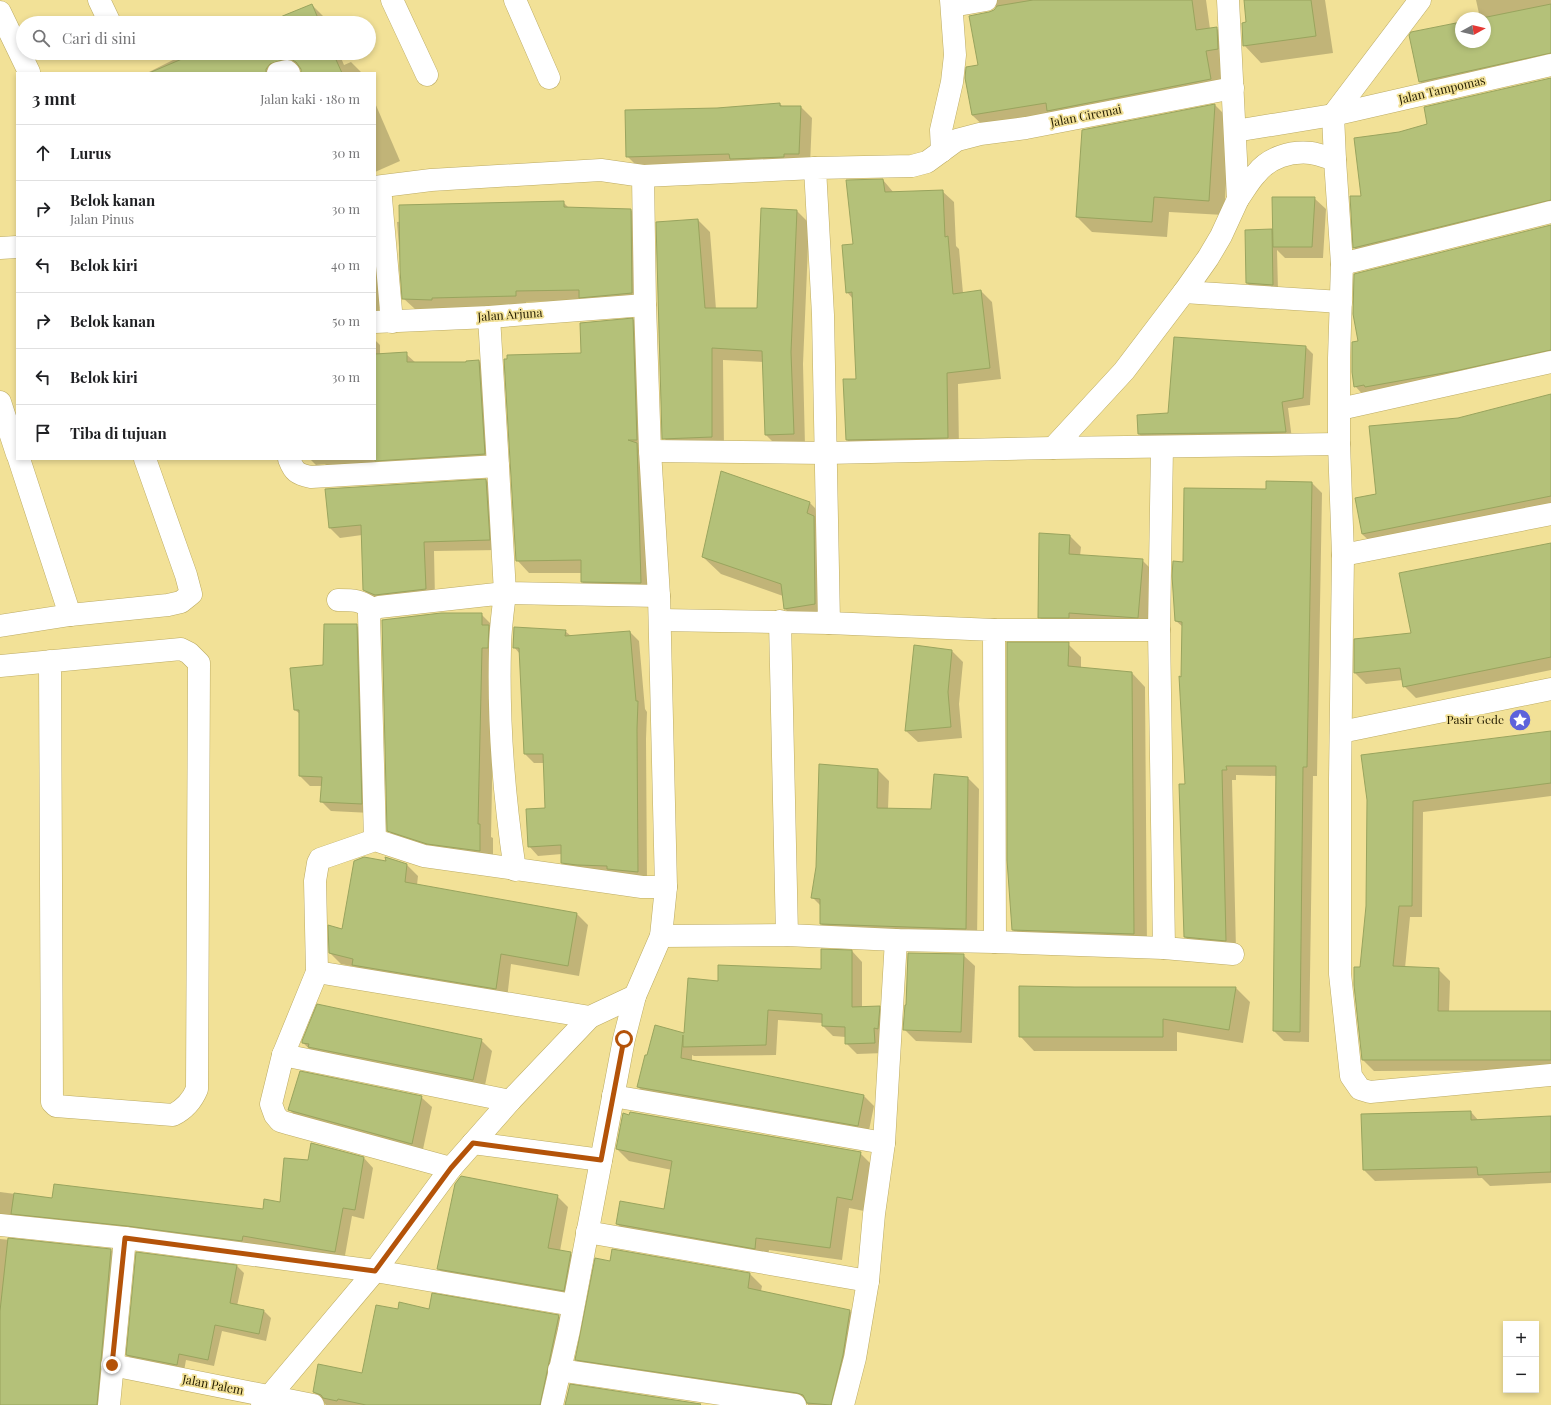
<!DOCTYPE html>
<html lang="id">
<meta charset="utf-8">
<style>
:root{--surface:#fff;--page:#f2f2f2;--text:#202124;--muted:#757577;--line:#e0e0e0}
body{margin:0;font-family:"Playfair Display",serif;background:var(--page);color:var(--text)}
.controls{position:absolute;right:12px;bottom:12px;display:grid;overflow:hidden;border-radius:0px;box-shadow:0 2px 6px #0003}
.controls button{width:36px;height:36px;display:grid;place-items:center;padding:0;border:0;border-bottom:1px solid var(--line);background:var(--surface);color:var(--text);font:20px sans-serif}
.compass{position:absolute;left:1455px;top:12px;width:36px;height:36px;border-radius:50%;background:var(--surface);box-shadow:0 2px 6px #0003;rotate:82deg}
.stop{position:absolute;width:12px;height:12px;margin:-9px;border:3px solid #b45309;border-radius:50%;background:#fff}
.stop.end{background:#b45309;border-color:#fff;box-shadow:0 1px 4px #0008}
.list{margin:0;padding:0;list-style:none}
h2{display:flex;justify-content:space-between;align-items:center;height:52px;margin:0;padding:0 16px;font-size:17px}
h2 small{font-size:13px;font-weight:400;color:var(--muted)}
.list li{display:grid;grid-template-columns:26px 1fr auto;gap:12px;align-items:center;box-sizing:border-box;height:56px;padding:0 16px;border-top:1px solid var(--line)}
.list b{display:block;font-size:15px;white-space:nowrap}
.list p{margin:0;font-size:13px;white-space:nowrap;color:var(--muted)}
.list em{font-size:13px;font-style:normal;color:var(--muted)}
.icon{flex:none;width:22px;height:22px;fill:none;stroke:currentColor;stroke-width:2;stroke-linecap:round;stroke-linejoin:round}
.map{position:relative;flex:none;width:1551px;height:1405px;overflow:hidden}
.search{position:absolute;background:var(--surface);box-shadow:0 2px 6px #0003;left:16px;top:16px;width:360px;height:44px;display:flex;align-items:center;gap:10px;box-sizing:border-box;padding:0 14px;border-radius:22px;color:var(--muted);font-size:15px}
.panel{position:absolute;background:var(--surface);box-shadow:0 2px 6px #0003;left:16px;top:72px;width:360px;height:388px;border-radius:0px}
.map>svg:first-child{display:block}
.shadow{fill:#0003}
.building{fill:#b4c179;stroke:#99a45e}
.lines{fill:none;stroke-linecap:round;stroke-linejoin:round}
.street-casing{stroke:#bcab63;stroke-width:23}
.street{stroke:#fff;stroke-width:22}
.route{stroke:#b45309;stroke-width:5}
.labels{text-anchor:middle;stroke-width:3.5;stroke-linejoin:round;paint-order:stroke}
.street-label{font-size:12px;fill:#231c00;stroke:#f2e197}
.poi-label{font-size:12px;fill:#231c00;stroke:#f2e197;text-anchor:end}
</style>
<div class="map">
<svg width="1551" height="1405" viewBox="0 0 1551 1405">
<rect width="100%" height="100%" fill="#f2e197"/>
<g class="shadow">
<polygon points="984,0 1206,0 1210,29 1216,28 1234,45 1228,97 990,132 972,115 979,66 988,13 994,11 998,6 991,7"/>
<polygon points="1245,0 1325,0 1333,53 1261,63 1244,45 1248,23"/>
<polygon points="1476,0 1551,0 1551,66 1431,93 1420,82 1411,35 1461,23 1461,42 1485,42 1485,18 1480,18"/>
<polygon points="312,5 323,16 326,23 269,23"/>
<polygon points="199,53 339,53 344,65 351,62 362,73 304,73 303,70 296,69 284,73 147,73 181,56 184,59"/>
<polygon points="1551,79 1551,213 1365,259 1354,248 1351,197 1362,197 1399,133 1428,125"/>
<polygon points="375,103 400,161 375,172"/>
<polygon points="780,104 783,107 801,107 812,118 810,165 639,168 627,156"/>
<polygon points="1215,105 1230,120 1224,215 1169,212 1167,237 1092,232 1077,217 1083,131"/>
<polygon points="883,180 894,193 942,191 954,202 956,246 959,249 963,293 981,291 992,302 1001,379 958,384 959,449 858,451 847,440 857,380 853,299 847,292 854,245"/>
<polygon points="1314,198 1326,209 1323,258 1285,258 1277,250 1278,290 1253,289 1247,283 1271,230 1273,232"/>
<polygon points="563,202 569,208 631,210 642,221 643,304 584,300 526,302 527,307 415,309 403,298 397,222"/>
<polygon points="797,211 809,223 803,364 805,446 778,447 766,435 764,362 723,360 724,449 676,450 664,438 657,223 698,220 710,232 716,309 757,309"/>
<polygon points="1551,226 1551,362 1366,398 1355,386 1360,342"/>
<polygon points="375,228 388,308 379,308 380,322 375,327"/>
<polygon points="633,319 645,332 653,595 595,594 582,582 582,573 529,573 517,560 582,354"/>
<polygon points="375,340 380,345 380,354 406,354 416,363 467,363 479,361 490,372 495,465 335,474 325,464 316,465 310,459 375,459"/>
<polygon points="1306,347 1313,354 1310,405 1288,408 1292,439 1146,441 1139,434 1169,414"/>
<polygon points="1551,395 1551,509 1375,546 1363,535 1356,499 1377,495 1458,419"/>
<polygon points="486,480 496,490 499,550 434,551 435,599 374,600 364,590 362,535 340,538 330,528 326,490"/>
<polygon points="1312,483 1322,493 1317,776 1313,776 1309,1042 1284,1041 1274,1031 1277,776 1236,775 1236,780 1232,780 1236,950 1195,947 1185,937 1186,785 1182,678 1183,627 1176,621 1184,563 1267,490"/>
<polygon points="810,503 827,520 833,611 802,626 785,609 783,596 721,574 703,557"/>
<polygon points="1070,536 1081,547 1080,556 1142,560 1153,571 1149,628 1050,628 1039,617"/>
<polygon points="1551,544 1551,670 1416,698 1404,686 1403,680 1366,684 1355,673 1355,640 1413,634"/>
<polygon points="481,614 495,628 491,837 493,838 493,864 402,844 388,830"/>
<polygon points="356,625 366,635 371,813 331,811 321,801 322,786 310,786 300,776 300,714 295,710 324,666"/>
<polygon points="565,631 571,636 630,632 639,641 645,709 647,712 646,739 647,881 571,872 562,862 562,854 538,856 529,846 546,809 544,763 534,763 525,754 520,654 514,647"/>
<polygon points="1068,644 1081,657 1081,669 1132,673 1145,687 1147,947 1026,943 1013,930"/>
<polygon points="952,651 963,662 959,704 962,738 918,742 906,731"/>
<polygon points="1551,732 1551,796 1423,812 1422,917 1410,917 1405,968 1438,969 1450,981 1449,1012 1551,1012 1551,1070 1374,1071 1363,1060 1361,968 1367,906 1368,800"/>
<polygon points="878,770 889,781 888,809 932,810 968,778 979,789 977,940 832,935 821,924 821,906 813,898"/>
<polygon points="407,865 418,876 417,885 577,914 588,925 579,976 511,964 507,999 364,976 356,967 341,964 330,953 343,930"/>
<polygon points="852,951 862,962 862,1007 879,1007 889,1017 884,1053 857,1054 846,1043 846,1037 833,1036 823,1026 823,1023 778,1020 776,1055 694,1056 692,1055 692,1061 863,1095 874,1106 868,1135 648,1097 638,1087 656,1026 684,1035 719,982 822,970"/>
<polygon points="963,955 975,966 972,1043 916,1041 904,1029"/>
<polygon points="1020,987 1236,988 1250,1002 1243,1043 1177,1032 1177,1051 1034,1051 1020,1036"/>
<polygon points="481,1040 492,1051 484,1090 314,1053 303,1043"/>
<polygon points="421,1097 432,1107 422,1154 299,1120 289,1109"/>
<polygon points="1471,1112 1479,1121 1551,1117 1551,1183 1490,1186 1482,1178 1375,1181 1364,1170 1362,1115"/>
<polygon points="617,1149 860,1153 872,1165 864,1211 849,1208 842,1260 769,1250 767,1260 630,1236 617,1224 665,1211 672,1170 629,1161"/>
<polygon points="364,1158 373,1168 364,1219 352,1216 344,1261 0,1226 0,1192 53,1199 263,1210 281,1203 308,1161"/>
<polygon points="557,1196 568,1207 560,1251 570,1253 581,1264 574,1301 449,1280 439,1269"/>
<polygon points="0,1239 111,1250 120,1259 106,1405 0,1405"/>
<polygon points="613,1250 750,1274 762,1286 761,1291 850,1311 862,1323 845,1405 808,1405 808,1404 588,1371 576,1359 611,1262"/>
<polygon points="237,1266 244,1273 237,1306 264,1311 271,1318 266,1341 222,1331 214,1366 186,1360 184,1371 134,1362 127,1355"/>
<polygon points="429,1310 559,1316 570,1328 553,1405 326,1405 314,1392 363,1374 398,1311"/>
</g>
<g class="building">
<polygon points="1033,0 1192,0 1196,30 1217,27 1218,49 1206,51 1211,79 1047,111 1046,103 972,115 965,78 966,67 978,65 969,16 989,12 994,10 997,6"/>
<polygon points="1244,0 1311,0 1316,36 1243,46 1242,23 1246,22"/>
<polygon points="312,4 320,23 267,23 285,15"/>
<polygon points="1551,4 1551,53 1419,82 1409,35 1411,32 1461,22 1461,42 1485,42 1485,18 1482,18"/>
<polygon points="196,53 333,53 342,73 301,73 301,69 296,62 291,59 285,59 270,64 266,69 266,73 149,73"/>
<polygon points="1551,78 1551,200 1353,248 1350,196 1361,196 1354,138 1399,132 1427,124 1424,107"/>
<polygon points="780,103 780,106 801,106 799,154 784,154 784,157 730,159 729,154 626,157 625,110 717,108"/>
<polygon points="1215,104 1209,201 1154,197 1152,222 1076,217 1082,130"/>
<polygon points="883,179 885,192 943,190 945,237 948,236 953,294 981,290 990,368 947,373 948,438 846,440 843,379 856,379 852,292 846,293 842,245 853,244 846,180"/>
<polygon points="1272,197 1315,197 1312,247 1273,247"/>
<polygon points="564,201 564,207 631,209 632,293 579,298 579,290 516,291 516,296 432,298 432,300 402,299 400,270 399,205"/>
<polygon points="761,208 797,210 791,352 794,434 765,435 762,351 712,348 712,437 662,439 656,222 698,219 705,308 757,308"/>
<polygon points="1551,225 1551,350 1455,371 1365,387 1364,385 1354,387 1352,372 1352,342 1358,341 1353,314 1354,274"/>
<polygon points="1272,229 1273,285 1246,283 1245,230"/>
<polygon points="633,318 637,440 628,440 637,443 641,583 581,582 581,560 516,561 504,359 507,359 507,355 581,353 580,323"/>
<polygon points="1174,337 1306,346 1303,398 1282,402 1286,432 1138,434 1137,415 1168,413"/>
<polygon points="407,352 407,362 466,362 466,361 479,360 485,454 375,461 375,354"/>
<polygon points="1551,394 1551,496 1362,534 1355,498 1376,494 1369,426 1458,418"/>
<polygon points="721,471 810,502 807,513 814,516 815,604 784,609 781,584 702,557"/>
<polygon points="486,479 490,540 424,542 426,589 375,595 363,590 361,525 329,528 325,489"/>
<polygon points="1266,481 1312,482 1307,767 1303,767 1300,1032 1273,1031 1276,766 1226,766 1227,770 1222,770 1226,941 1184,937 1179,784 1185,784 1179,676 1181,677 1182,622 1175,621 1172,576 1173,561 1183,562 1184,488 1266,489"/>
<polygon points="1039,533 1070,535 1069,554 1143,559 1138,618 1069,613 1069,618 1038,618"/>
<polygon points="1551,543 1551,657 1403,687 1400,668 1354,673 1354,639 1411,633 1399,573"/>
<polygon points="441,613 482,613 482,625 489,625 488,648 482,648 478,824 480,824 480,851 427,844 387,831 382,620"/>
<polygon points="324,624 357,624 362,804 320,802 322,777 299,776 299,710 294,710 290,668 323,665"/>
<polygon points="514,627 566,630 565,636 630,631 636,701 638,701 637,729 638,872 607,869 607,866 577,865 561,863 561,845 528,847 526,809 545,808 543,754 524,754 519,648 513,648"/>
<polygon points="1007,642 1069,642 1068,666 1132,672 1134,934 1012,930 1007,860"/>
<polygon points="914,645 952,650 948,692 951,727 905,731"/>
<polygon points="1551,731 1551,783 1413,801 1412,906 1399,906 1393,966 1439,968 1438,1011 1551,1011 1551,1060 1362,1060 1354,985 1354,967 1360,967 1366,906 1367,800 1361,755"/>
<polygon points="819,764 878,769 877,808 931,809 934,774 968,777 966,929 820,924 820,899 811,898 816,867"/>
<polygon points="364,857 386,861 385,857 407,864 405,882 577,913 568,966 501,954 496,989 352,965 353,959 329,953 328,925 342,929 354,861"/>
<polygon points="821,949 852,950 852,1007 880,1006 878,1029 874,1028 875,1043 845,1044 845,1027 822,1026 822,1014 768,1010 766,1045 683,1047 683,1035 681,1058 864,1095 858,1126 637,1087 645,1055 647,1055 655,1025 684,1033 688,978 718,981 718,965 821,969"/>
<polygon points="908,953 964,954 961,1032 903,1030 905,1005 906,1005"/>
<polygon points="1019,986 1074,987 1236,987 1229,1030 1163,1019 1163,1037 1019,1037"/>
<polygon points="317,1004 482,1039 473,1080 308,1047 309,1044 302,1043 302,1041"/>
<polygon points="300,1071 422,1096 412,1144 288,1110"/>
<polygon points="1471,1111 1471,1120 1551,1116 1551,1172 1478,1175 1477,1167 1363,1170 1361,1114"/>
<polygon points="630,1112 861,1152 852,1200 837,1197 830,1248 756,1238 755,1249 616,1224 620,1201 664,1209 672,1161 616,1149 623,1113 629,1115"/>
<polygon points="311,1143 364,1157 355,1210 343,1208 335,1252 243,1236 242,1241 127,1226 11,1214 14,1193 52,1198 54,1184 263,1209 264,1199 280,1202 284,1158 308,1160"/>
<polygon points="461,1176 558,1195 548,1248 571,1252 564,1291 437,1269 455,1184"/>
<polygon points="8,1238 111,1249 97,1405 0,1405 0,1311"/>
<polygon points="612,1249 750,1273 748,1288 850,1310 843,1355 831,1405 807,1403 803,1395 797,1393 575,1360 595,1258 610,1261"/>
<polygon points="136,1252 237,1265 230,1303 264,1310 259,1334 215,1325 208,1360 179,1354 177,1365 126,1355"/>
<polygon points="432,1293 559,1315 540,1405 366,1405 338,1399 337,1401 323,1398 321,1395 313,1392 318,1364 362,1373 376,1305 398,1309 399,1302 429,1309"/>
<polygon points="570,1384 701,1404 700,1405 565,1405"/>
</g>
<g class="lines">
<g class="street-casing">
<g id="street">
<polyline points="99,0 110,23"/>
<polyline points="392,0 427,75"/>
<polyline points="515,0 549,78"/>
<path d="M 1228,0 L 1238,199 C 1244,191 1249,181 1256,174 C 1269,157 1291,151 1311,153 C 1319,154 1327,158 1335,160 L 1342,264 L 1339,358 L 1339,444 L 1343,555 L 1340,780 L 1340,974 L 1351,1076 L 1360,1089 L 1370,1092 L 1551,1075"/>
<polyline points="952,6 986,0"/>
<polyline points="0,12 29,72"/>
<polyline points="278,73 287,71 289,73"/>
<polyline points="1235,131 1333,115 1551,65"/>
<polyline points="942,151 941,130 952,82 955,55 951,0"/>
<polyline points="1335,160 1333,115 1420,0"/>
<polyline points="643,176 815,168"/>
<polyline points="375,187 431,180 601,170 643,176 645,305 650,451 659,596 666,887 661,936 635,996 624,1039 569,1330 552,1405"/>
<polyline points="380,187 392,322"/>
<polyline points="1238,199 1221,236 1208,258 1184,292 1124,371 1053,448 1339,444"/>
<polyline points="0,248 17,247"/>
<polyline points="1342,264 1551,212"/>
<polyline points="1184,292 1341,302"/>
<polyline points="375,322 489,317 645,305"/>
<polyline points="0,402 17,454"/>
<polyline points="1340,409 1551,362"/>
<polyline points="1162,447 1159,630 1164,948"/>
<polyline points="650,451 826,453 1053,448"/>
<polyline points="19,459 70,615"/>
<path d="M 289,459 C 294,472 297,474 311,477 L 498,466 L 489,317"/>
<polyline points="498,466 505,593 659,596"/>
<polyline points="1343,555 1551,514"/>
<path d="M 338,600 C 355,600 359,600 373,609"/>
<polyline points="660,620 829,623 823,315 815,168 912,166 927,162 957,140 980,134 1026,128 1233,88"/>
<polyline points="780,621 787,935"/>
<polyline points="829,623 994,630 995,942"/>
<polyline points="0,626 70,615 168,605 181,602 191,594 186,575 145,459"/>
<polyline points="994,630 1159,630"/>
<path d="M 0,666 L 181,649 L 189,653 L 199,663 L 197,1089 C 192,1101 185,1109 173,1115 L 56,1106 L 52,1102 L 50,661"/>
<polyline points="1341,732 1551,689"/>
<path d="M 375,840 L 369,614 L 371,611 L 379,607 L 505,593 C 503,611 500,630 500,648 C 498,721 504,797 515,870"/>
<polyline points="661,936 787,935 896,940 995,942 1164,948 1233,954"/>
<polyline points="317,972 590,1017 635,996"/>
<polyline points="283,1055 510,1101"/>
<polyline points="613,1096 884,1143"/>
<polyline points="473,1143 601,1160"/>
<polyline points="451,1168 290,1124 280,1121 275,1115 271,1104 283,1055 317,972 315,881 318,863 320,859 375,840 424,856 642,887 666,887"/>
<polyline points="0,1225 125,1238 375,1271 573,1305"/>
<polyline points="587,1232 868,1281"/>
<polyline points="112,1365 313,1405"/>
<polyline points="559,1370 795,1405"/>
<polyline points="109,1405 125,1238"/>
<polyline points="262,1405 375,1271 451,1168 510,1101 590,1017"/>
<polyline points="843,1405 855,1358 868,1281 874,1214 884,1143 896,940"/>
</g>
</g>
<use href="#street" class="street"/>
</g>
<g class="lines">
<polyline class="route" points="112,1365 125,1238 375,1271 451,1168 473,1143 601,1160 624,1039"/>
</g>
<defs>
<g id="sight-disc" transform="scale(1.15)"><circle r="9.5" fill="#5d63db" stroke="#f2e197"/><path d="M0-6L1.8-2.2L6-1.7L2.9 1.2L3.7 5.4L0 3.3L-3.7 5.4L-2.9 1.2L-6-1.7L-1.8-2.2Z" fill="#fff"/></g>
</defs>
<g fill-rule="evenodd">
<use href="#sight-disc" x="1520" y="720"/>
</g>
<g class="labels">
<g class="street-label">
<text transform="translate(1442 90) rotate(-13)" y="4">Jalan Tampomas</text>
<text transform="translate(1086 116) rotate(-11)" y="4">Jalan Ciremai</text>
<text transform="translate(510 315) rotate(-4)" y="4">Jalan Arjuna</text>
<text transform="translate(213 1385) rotate(11)" y="4">Jalan Palem</text>
</g>
<g class="poi-label">
<text x="1504" y="724">Pasir Gede</text>
</g>
</g>
</svg>
<div class="controls">
<button>+</button>
<button>−</button>
</div>
<svg class="compass" viewBox="-18 -18 36 36"><path d="M0-13l5 13h-10z" fill="#e53935"/><path d="M0 13l5-13h-10z" fill="#757577"/></svg>
<div class="stop" style="left:624px;top:1039px"></div>
<div class="stop end" style="left:112px;top:1365px"></div>
<div class="search"><svg class="icon" aria-label="search" viewBox="0 0 24 24"><circle cx="10" cy="10" r="6"/><path d="M15 15l6 6"/></svg>Cari di sini</div>
<section class="panel">
<h2>3 mnt<small>Jalan kaki · 180 m</small></h2>
<ul class="list">
<li><svg class="icon" aria-label="ahead" viewBox="0 0 24 24"><path d="M12 20V5M6 11l6-6 6 6"/></svg><div><b>Lurus</b></div><em>30 m</em></li>
<li><svg class="icon" aria-label="right" viewBox="0 0 24 24"><path d="M7 20v-9h11M14 6l5 5-5 5"/></svg><div><b>Belok kanan</b><p>Jalan Pinus</p></div><em>30 m</em></li>
<li><svg class="icon" aria-label="left" viewBox="0 0 24 24"><path d="M17 20v-9H6M10 6l-5 5 5 5"/></svg><div><b>Belok kiri</b></div><em>40 m</em></li>
<li><svg class="icon" aria-label="right" viewBox="0 0 24 24"><path d="M7 20v-9h11M14 6l5 5-5 5"/></svg><div><b>Belok kanan</b></div><em>50 m</em></li>
<li><svg class="icon" aria-label="left" viewBox="0 0 24 24"><path d="M17 20v-9H6M10 6l-5 5 5 5"/></svg><div><b>Belok kiri</b></div><em>30 m</em></li>
<li><svg class="icon" aria-label="arrive" viewBox="0 0 24 24"><path d="M6 21V4h12l-3 4 3 4H6"/></svg><div><b>Tiba di tujuan</b></div></li>
</ul>
</section>
</div>
